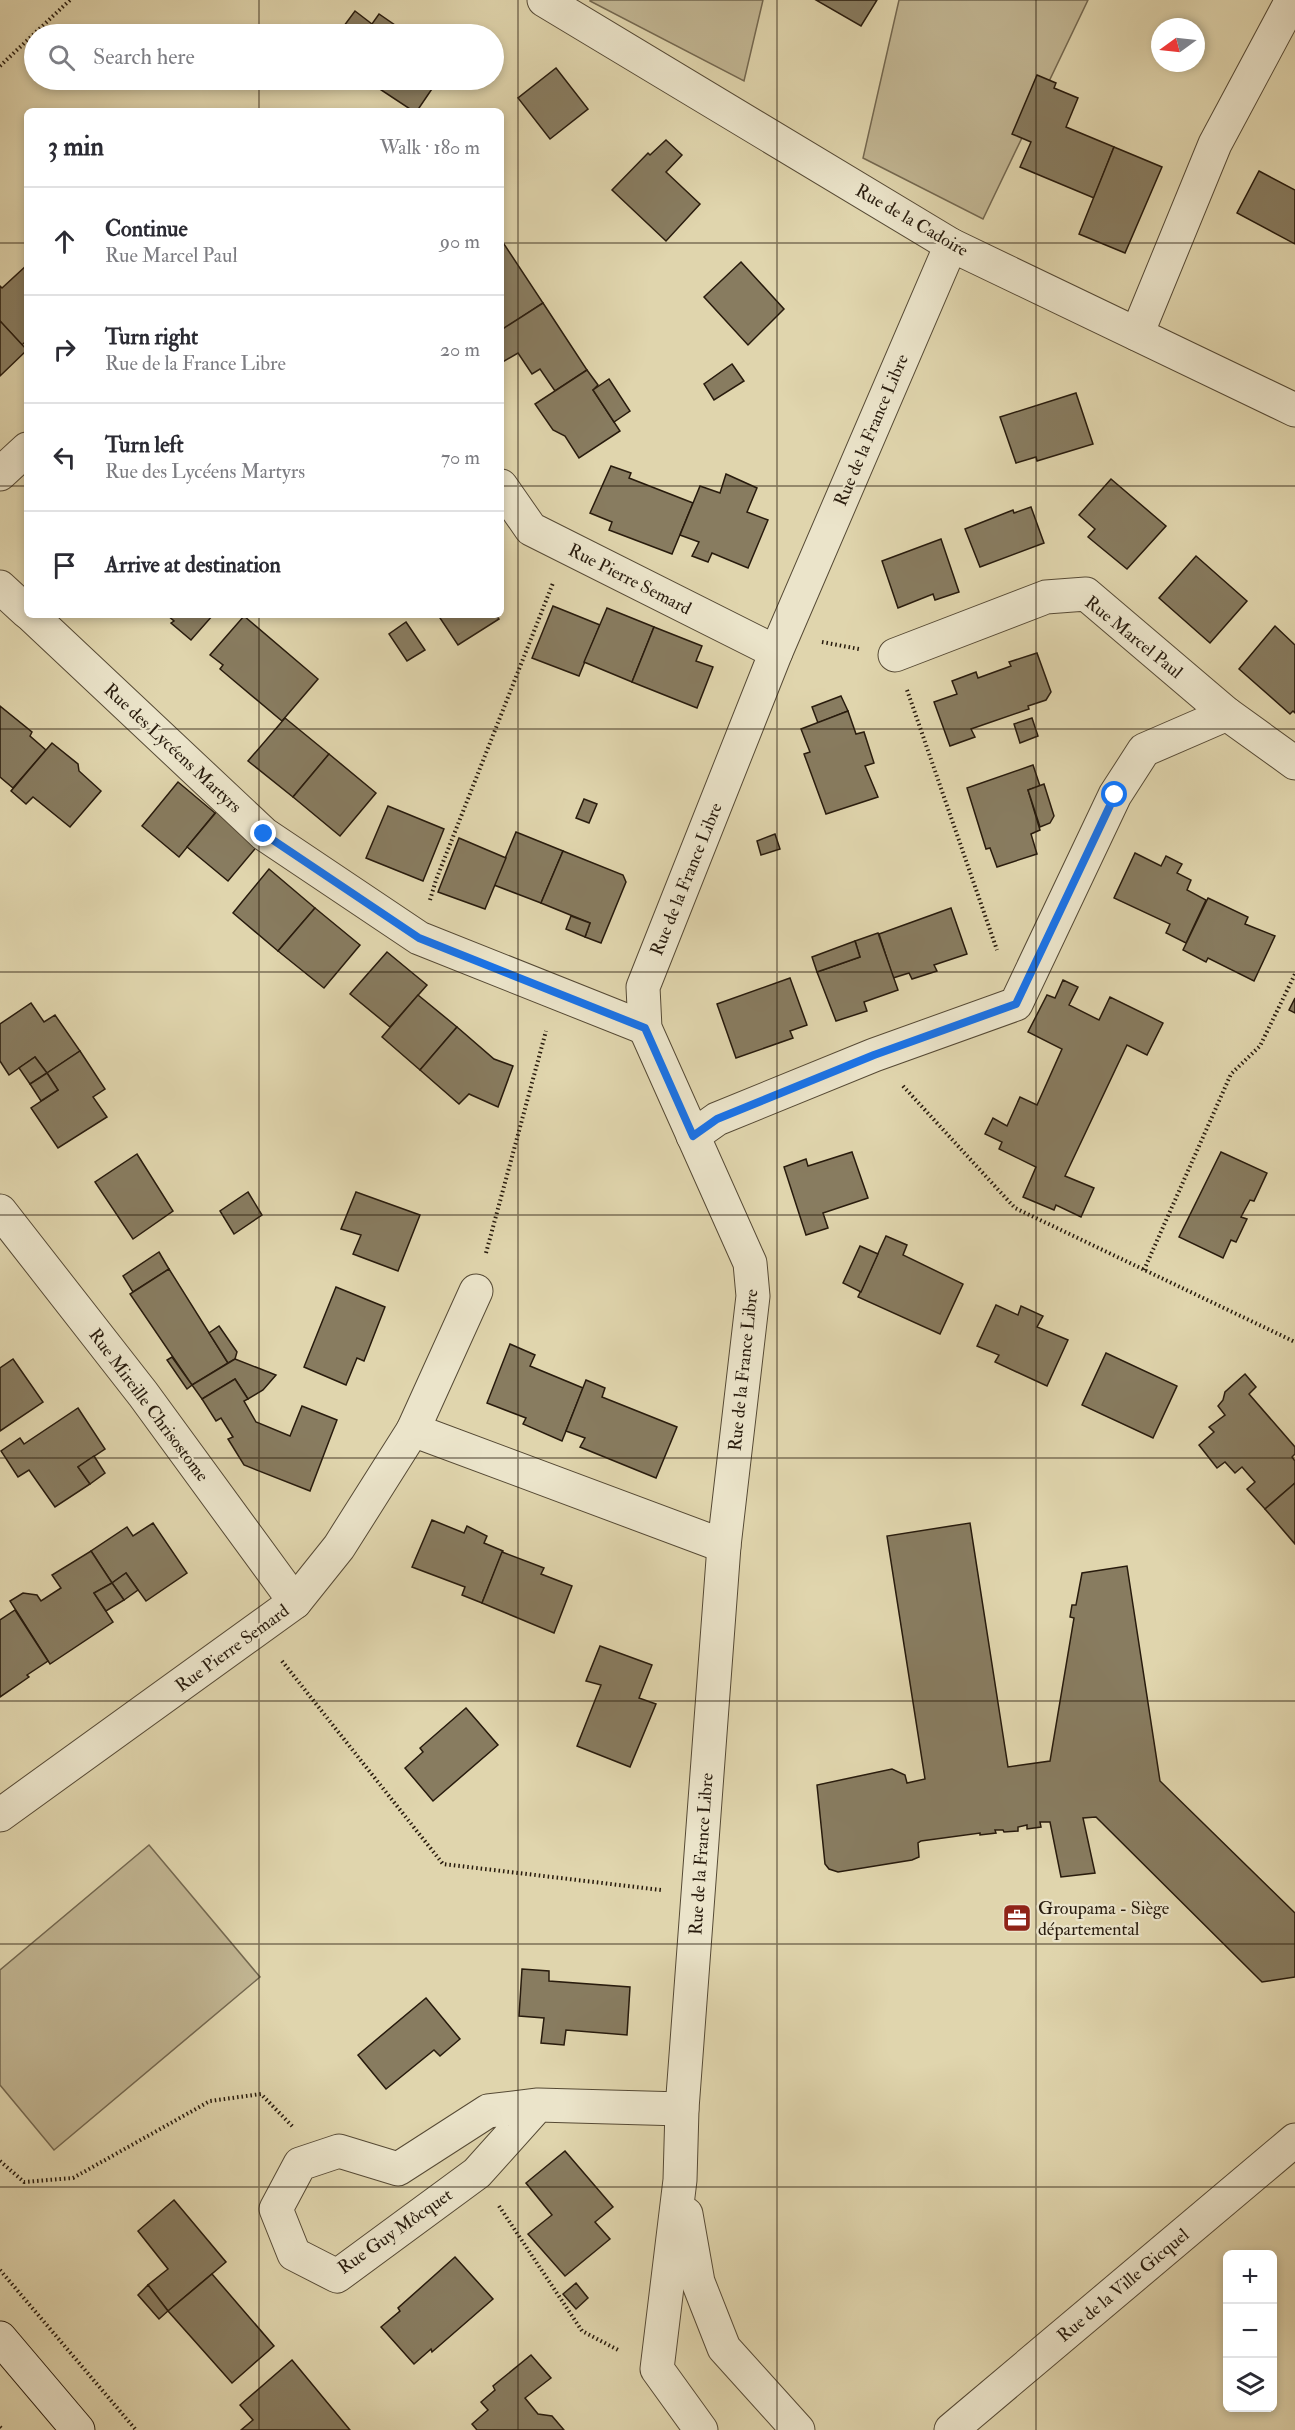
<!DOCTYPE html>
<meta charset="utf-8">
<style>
:root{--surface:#fff;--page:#f7f7f7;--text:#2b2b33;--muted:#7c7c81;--line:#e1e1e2}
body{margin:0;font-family:"IM FELL Double Pica",serif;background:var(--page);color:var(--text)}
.controls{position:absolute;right:18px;bottom:18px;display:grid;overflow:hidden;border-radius:9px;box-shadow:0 3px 9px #0003}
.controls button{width:54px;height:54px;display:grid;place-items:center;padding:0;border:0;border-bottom:2px solid var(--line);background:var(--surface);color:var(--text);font:30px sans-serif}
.compass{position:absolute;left:1151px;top:18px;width:54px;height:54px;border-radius:50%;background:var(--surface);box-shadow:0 3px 9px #0003;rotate:255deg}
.stop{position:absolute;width:18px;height:18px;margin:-14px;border:4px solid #1a73e8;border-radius:50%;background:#fff}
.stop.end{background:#1a73e8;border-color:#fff;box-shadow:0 2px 6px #0008}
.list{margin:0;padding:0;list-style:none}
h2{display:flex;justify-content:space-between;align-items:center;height:78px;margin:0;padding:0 24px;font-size:26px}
h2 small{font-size:20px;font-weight:400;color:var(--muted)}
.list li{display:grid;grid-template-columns:39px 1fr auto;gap:18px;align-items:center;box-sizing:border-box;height:108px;padding:0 24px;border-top:2px solid var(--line)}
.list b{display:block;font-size:22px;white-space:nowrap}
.list p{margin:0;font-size:20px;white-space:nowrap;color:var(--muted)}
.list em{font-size:20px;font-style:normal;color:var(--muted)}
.icon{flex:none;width:33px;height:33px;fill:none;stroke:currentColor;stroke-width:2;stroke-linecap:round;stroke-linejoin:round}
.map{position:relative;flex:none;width:1295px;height:2430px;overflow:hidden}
.search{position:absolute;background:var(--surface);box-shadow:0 3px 9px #0003;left:24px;top:24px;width:480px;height:66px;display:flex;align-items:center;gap:15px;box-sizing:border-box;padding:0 21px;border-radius:33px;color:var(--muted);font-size:22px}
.panel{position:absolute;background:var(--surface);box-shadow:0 3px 9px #0003;left:24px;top:108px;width:480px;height:510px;border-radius:9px}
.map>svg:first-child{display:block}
.green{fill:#c1b592;stroke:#746850;stroke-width:1.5}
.building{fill:#887c60;stroke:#281b0d;stroke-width:1.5}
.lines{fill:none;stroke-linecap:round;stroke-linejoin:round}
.street-casing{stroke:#564a35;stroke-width:35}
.secondary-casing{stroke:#281b0d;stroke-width:35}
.path{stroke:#281b0d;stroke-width:4;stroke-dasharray:1.5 3;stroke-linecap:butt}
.street{stroke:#ebe4ca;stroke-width:33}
.secondary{stroke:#ebe4ca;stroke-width:33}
.route{stroke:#1a73e8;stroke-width:8}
.grid{fill:none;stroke:#281b0d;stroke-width:1.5;stroke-opacity:0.55}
.labels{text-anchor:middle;stroke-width:4.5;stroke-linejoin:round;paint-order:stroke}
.street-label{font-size:18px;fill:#281b0d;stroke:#ebe4ca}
.poi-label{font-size:18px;fill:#281b0d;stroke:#ebe4ca;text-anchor:start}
</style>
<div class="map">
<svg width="1295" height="2430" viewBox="0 0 1295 2430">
<rect width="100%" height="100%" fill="#e0d5ad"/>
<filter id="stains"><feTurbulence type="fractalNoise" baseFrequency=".00333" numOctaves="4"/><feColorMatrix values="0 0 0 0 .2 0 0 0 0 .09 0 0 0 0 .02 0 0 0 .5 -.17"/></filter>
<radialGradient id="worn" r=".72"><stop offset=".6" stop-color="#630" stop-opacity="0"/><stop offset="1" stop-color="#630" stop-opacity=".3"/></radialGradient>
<g class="green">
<polygon points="763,0 744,81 590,1 590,0"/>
<polygon points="899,0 1088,0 983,219 863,158"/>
<polygon points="149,1845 260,1977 54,2150 0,2085 0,1970"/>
</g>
<g class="building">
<polygon points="816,0 877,0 861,26"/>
<polygon points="355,11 372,24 379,14 408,34 338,34"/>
<polygon points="556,68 588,109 550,139 518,98"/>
<polygon points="1037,75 1056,83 1054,88 1078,98 1066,127 1114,147 1094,198 1020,167 1031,142 1012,134"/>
<polygon points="366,80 438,80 417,111 413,111"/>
<polygon points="666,140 682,155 666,172 700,204 666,241 612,190 648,153 650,155"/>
<polygon points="1114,147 1162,167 1125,253 1079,234"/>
<polygon points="1259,171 1295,190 1295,244 1237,213"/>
<polygon points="502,241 543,303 502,330 501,242"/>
<polygon points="741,262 784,309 748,345 704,297"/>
<polygon points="27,265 27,340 22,345 0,321 0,286 2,288"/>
<polygon points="543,303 587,370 555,391 540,369 532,374 518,353 501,363 501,330"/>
<polygon points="0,321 27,350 0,376"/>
<polygon points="732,364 744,381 714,400 704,384"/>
<polygon points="587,370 598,385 593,390 620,431 579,458 565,436 553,430 535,404"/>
<polygon points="609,379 630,411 614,422 593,390"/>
<polygon points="1076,393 1093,444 1037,461 1036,457 1016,463 1000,417"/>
<polygon points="611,466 631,473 629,478 693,503 672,554 609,530 612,522 590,513"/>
<polygon points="726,474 757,488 747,512 768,520 748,568 712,553 708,562 692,556 699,542 680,535 700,486 720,493"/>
<polygon points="1111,479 1166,526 1127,569 1088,537 1095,529 1079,515"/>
<polygon points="1031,507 1044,543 980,567 965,529 1013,510 1014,513"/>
<polygon points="941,539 959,592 935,600 933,594 898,608 882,561"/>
<polygon points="1196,556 1247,601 1210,643 1159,598"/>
<polygon points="553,606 600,625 579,676 532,658"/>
<polygon points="607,608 654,627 632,682 584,662"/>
<polygon points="167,615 213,615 191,640 171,623 174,621"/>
<polygon points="438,615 496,615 499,619 458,645"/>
<polygon points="244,616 318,679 282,721 220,669 223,665 210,655"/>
<polygon points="406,622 425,650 407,661 389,634"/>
<polygon points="1275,626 1295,645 1295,713 1293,711 1290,714 1239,669"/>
<polygon points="654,627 702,646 696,661 713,667 697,708 632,682"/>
<polygon points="1037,653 1051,692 1046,700 1028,706 1029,709 971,729 975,737 950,746 934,702 957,694 952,681 976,672 978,678 1011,666 1009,662"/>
<polygon points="841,696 848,711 818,723 812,707"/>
<polygon points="0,706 32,732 30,736 46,750 13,788 0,777"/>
<polygon points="848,711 856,734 864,732 874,763 865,766 878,797 826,814 804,754 810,752 801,729"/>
<polygon points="285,718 329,754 293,797 248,761"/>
<polygon points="1032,718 1038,736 1020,743 1014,724"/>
<polygon points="52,743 78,764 79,771 101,791 70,827 33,797 26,804 11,791"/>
<polygon points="329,754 376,793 340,836 293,797"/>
<polygon points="1033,765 1040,786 1028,790 1040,830 1031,834 1037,854 997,867 990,848 986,849 967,788"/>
<polygon points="178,782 215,813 179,857 142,826"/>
<polygon points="1044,784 1054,816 1050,823 1040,827 1028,790"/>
<polygon points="584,799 597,804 589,823 576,818"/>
<polygon points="223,804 264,838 228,881 187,847"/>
<polygon points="388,806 444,829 423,881 366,858"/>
<polygon points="516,832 563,851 541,903 494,885"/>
<polygon points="775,834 780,849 761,855 757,841"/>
<polygon points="459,838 506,858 485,909 438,892"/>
<polygon points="563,851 623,875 626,882 601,943 585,937 590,923 541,903"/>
<polygon points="1135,853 1161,866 1166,856 1182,864 1177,873 1191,880 1187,890 1206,900 1186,943 1166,933 1170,924 1114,898"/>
<polygon points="269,869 315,908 278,951 233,913"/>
<polygon points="1208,898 1248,917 1245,924 1275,936 1254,981 1208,958 1206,962 1183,950"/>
<polygon points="315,908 360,945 324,988 278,951"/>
<polygon points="951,908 967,954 934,965 937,971 912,979 909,973 893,978 879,934"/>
<polygon points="571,916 590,923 585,937 566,929"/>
<polygon points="878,933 898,990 864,1002 867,1011 836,1021 817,972 860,957 855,941"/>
<polygon points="855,941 860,957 817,972 812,957"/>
<polygon points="387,952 427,985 390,1027 350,994"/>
<polygon points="790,978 807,1025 790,1031 793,1038 736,1058 717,1004"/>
<polygon points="1063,980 1078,987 1069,1005 1099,1020 1110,997 1163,1023 1147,1055 1127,1045 1065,1176 1094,1188 1081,1217 1056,1205 1054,1210 1023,1197 1036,1167 999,1149 1002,1142 985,1134 993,1118 1007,1126 1020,1097 1037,1105 1062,1049 1028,1032 1047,995 1055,998"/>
<polygon points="418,995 457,1027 420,1070 382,1037"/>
<polygon points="1295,998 1295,1013 1289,1010"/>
<polygon points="31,1003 44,1022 55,1015 80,1051 47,1073 35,1057 9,1075 0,1061 0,1024"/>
<polygon points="457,1027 494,1059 513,1066 498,1107 469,1094 459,1104 420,1070"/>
<polygon points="80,1051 105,1089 93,1097 107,1117 58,1148 31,1108 58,1090 47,1073"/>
<polygon points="35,1057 47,1073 30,1084 19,1068"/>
<polygon points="47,1073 58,1090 41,1101 30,1084"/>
<polygon points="852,1152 868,1198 823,1213 828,1228 806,1235 784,1167 806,1159 808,1166"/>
<polygon points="1221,1152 1267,1173 1254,1201 1250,1200 1241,1217 1247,1219 1236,1242 1231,1240 1223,1258 1179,1237"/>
<polygon points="137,1154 173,1211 133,1239 95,1182"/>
<polygon points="248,1192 262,1215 234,1234 220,1211"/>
<polygon points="356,1192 420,1215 398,1271 353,1254 361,1235 341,1229"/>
<polygon points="886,1236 907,1245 903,1255 963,1284 940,1334 858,1297"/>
<polygon points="860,1246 878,1254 861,1292 843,1283"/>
<polygon points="159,1252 169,1269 133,1292 123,1276"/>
<polygon points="169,1269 228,1363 192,1385 130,1294"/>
<polygon points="336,1287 385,1307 364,1361 357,1358 346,1385 304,1367"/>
<polygon points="996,1305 1018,1315 1021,1306 1043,1316 1037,1327 1068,1340 1047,1386 995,1362 999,1355 977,1346"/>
<polygon points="219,1326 237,1352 235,1359 228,1363 209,1333"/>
<polygon points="510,1344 535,1355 530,1366 583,1388 562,1441 523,1424 526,1418 487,1403"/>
<polygon points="1106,1353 1177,1386 1153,1438 1082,1405"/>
<polygon points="172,1357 192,1385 187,1389 167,1360"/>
<polygon points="13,1359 43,1402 0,1431 0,1368"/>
<polygon points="235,1359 276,1375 263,1390 248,1399 235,1379 202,1399 192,1385"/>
<polygon points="1245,1374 1256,1387 1249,1394 1295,1447 1295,1454 1292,1457 1295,1461 1295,1483 1265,1509 1247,1489 1255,1482 1242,1467 1235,1473 1225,1462 1217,1468 1199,1445 1214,1432 1209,1427 1225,1415 1218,1406 1223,1400 1225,1392"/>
<polygon points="235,1379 248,1399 244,1401 256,1422 290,1436 302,1406 337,1420 310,1491 244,1465 228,1439 233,1437 221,1418 216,1421 202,1399"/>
<polygon points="586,1380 605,1388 602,1397 677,1427 656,1478 580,1447 585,1438 566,1431"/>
<polygon points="78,1408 105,1449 78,1467 90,1484 55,1507 29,1470 18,1477 1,1451 20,1438 24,1444"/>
<polygon points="94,1456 105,1473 90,1484 78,1467"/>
<polygon points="1295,1483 1295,1544 1265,1509"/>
<polygon points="432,1520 464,1533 467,1526 487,1536 484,1543 503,1551 482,1603 462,1595 465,1587 412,1567"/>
<polygon points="153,1523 187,1573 146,1601 126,1573 112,1583 91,1551 127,1527 133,1536"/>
<polygon points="970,1523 1008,1767 1050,1761 1074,1618 1070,1617 1072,1605 1076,1605 1082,1573 1127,1566 1160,1781 1295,1913 1295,1977 1262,1982 1096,1817 1083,1818 1095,1873 1061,1877 1050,1822 1040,1822 1041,1827 1027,1829 1027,1825 1018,1827 1018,1831 1004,1832 1003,1830 995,1830 996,1833 980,1835 980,1833 921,1841 918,1843 919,1857 912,1860 838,1872 829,1869 825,1864 817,1785 892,1769 905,1775 907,1783 925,1779 887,1536"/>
<polygon points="91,1551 112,1583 94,1593 113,1622 50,1664 10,1601 23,1593 37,1595 41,1601 61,1588 52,1575"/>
<polygon points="502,1552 544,1568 541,1574 572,1586 554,1633 482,1603"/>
<polygon points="126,1573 138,1590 124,1600 112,1583"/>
<polygon points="112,1583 124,1600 106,1611 94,1593"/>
<polygon points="15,1610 48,1661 27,1675 29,1677 0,1697 0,1620"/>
<polygon points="600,1646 652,1665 639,1698 656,1704 630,1767 577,1746 601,1685 586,1681"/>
<polygon points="466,1708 498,1745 433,1801 405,1768 423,1752 420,1748"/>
<polygon points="522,1969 549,1971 549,1981 630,1987 627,2035 566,2030 564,2045 541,2043 544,2018 519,2016"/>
<polygon points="426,1998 460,2039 440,2056 434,2050 386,2089 358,2055"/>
<polygon points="565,2151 613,2207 595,2222 610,2239 565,2276 528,2234 552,2215 526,2183"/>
<polygon points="174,2200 226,2262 168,2311 148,2285 168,2269 138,2231"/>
<polygon points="455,2257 493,2299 432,2352 431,2349 414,2364 381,2327 400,2311 398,2308"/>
<polygon points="212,2274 274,2346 232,2383 168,2311"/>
<polygon points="576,2283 588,2298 576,2309 563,2294"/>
<polygon points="148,2285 168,2311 159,2319 138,2295"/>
<polygon points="531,2355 551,2378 525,2398 538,2414 552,2416 564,2430 477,2430 472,2424 488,2410 481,2402 495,2390 493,2386"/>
<polygon points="292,2360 350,2430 241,2430 253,2420 240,2405"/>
</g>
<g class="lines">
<g class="street-casing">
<g id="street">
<polyline points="544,0 951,245 1295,410"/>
<polyline points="1137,334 1215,144 1292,0"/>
<polyline points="0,474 27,449"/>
<polyline points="501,486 531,529 776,652"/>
<polyline points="0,587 27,612"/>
<polyline points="31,615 264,834 419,938 645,1028"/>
<polyline points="895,655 1046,597 1086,594 1227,714"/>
<polyline points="693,1136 717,1119 874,1055 1016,1004 1115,795 1144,750 1227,714 1295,763"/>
<polyline points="0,1211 143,1394 295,1602"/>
<polyline points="476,1291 413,1430 724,1546"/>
<polyline points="0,1815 295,1602 339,1547 413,1430"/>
<polyline points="538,2105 488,2111 398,2169 339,2151 300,2164 276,2209 294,2254 337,2276 477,2173 538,2105 682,2109"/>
<polyline points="686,2214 698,2282 724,2348 798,2430"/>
<polyline points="701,2430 657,2369 680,2180 682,2109 724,1546 753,1296 750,1263 645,1028 643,987 776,652 951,245"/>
<polyline points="951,2430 1295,2140"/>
</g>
</g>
<g class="secondary-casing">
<polyline id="secondary" points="0,2338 78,2430"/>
</g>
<g class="path">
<polyline points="0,66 70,0"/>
<polyline points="822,642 859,649"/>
<polyline points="907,690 997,950"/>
<polyline points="430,900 436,880 553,583"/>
<polyline points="903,1086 1015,1208 1295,1342"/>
<polyline points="486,1253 546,1031"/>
<polyline points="1144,1270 1231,1074 1260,1046 1295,974"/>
<polyline points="282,1661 443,1864 661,1890"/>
<polyline points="0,2161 24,2182 73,2178 210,2101 261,2094 293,2127"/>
<polyline points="499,2206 582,2331 620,2351"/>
<polyline points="0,2270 136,2430"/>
<polyline points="0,2427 3,2430"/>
</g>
<use href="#street" class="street"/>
<use href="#secondary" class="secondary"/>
</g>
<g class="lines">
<polyline class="route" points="264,834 419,938 645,1028 693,1136 717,1119 874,1055 1016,1004 1115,795"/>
</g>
<path class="grid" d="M 259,0 L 259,34M 518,0 L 518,2430M 777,0 L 777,2430M 1036,0 L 1036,2430M 259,80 L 259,111M 0,243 L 27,243M 501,243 L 1295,243M 0,486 L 27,486M 501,486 L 1295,486M 259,615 L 259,2430M 0,729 L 1295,729M 0,972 L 1295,972M 0,1215 L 1295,1215M 0,1458 L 1295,1458M 0,1701 L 1295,1701M 0,1944 L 1295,1944M 0,2187 L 1295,2187"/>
<defs>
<g id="office-square" transform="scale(1.5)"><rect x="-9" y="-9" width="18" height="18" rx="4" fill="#8f2418" stroke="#ebe4ca"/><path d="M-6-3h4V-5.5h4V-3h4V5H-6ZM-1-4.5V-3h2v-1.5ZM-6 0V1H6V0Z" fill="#fff"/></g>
</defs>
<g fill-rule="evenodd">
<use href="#office-square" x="1017" y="1918"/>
</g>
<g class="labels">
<g class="street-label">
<text transform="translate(912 220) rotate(30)" y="6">Rue de la Cadoire</text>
<text transform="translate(871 430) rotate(-67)" y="6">Rue de la France Libre</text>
<text transform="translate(630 579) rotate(27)" y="6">Rue Pierre Semard</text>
<text transform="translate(1134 637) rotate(39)" y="6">Rue Marcel Paul</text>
<text transform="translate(173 748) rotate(43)" y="6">Rue des Lycéens Martyrs</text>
<text transform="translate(686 879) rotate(-68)" y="6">Rue de la France Libre</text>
<text transform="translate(743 1370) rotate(-84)" y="6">Rue de la France Libre</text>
<text transform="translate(149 1405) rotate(53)" y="6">Rue Mireille Chrisostome</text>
<text transform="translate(232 1648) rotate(-36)" y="6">Rue Pierre Semard</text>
<text transform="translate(701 1854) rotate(-86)" y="6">Rue de la France Libre</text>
<text transform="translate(395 2231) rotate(-35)" y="6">Rue Guy Môcquet</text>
<text transform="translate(1123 2285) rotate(-40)" y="6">Rue de la Ville Gicquel</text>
</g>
<g class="poi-label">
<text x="1038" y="1914">Groupama - Siège<tspan x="1038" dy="21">départemental</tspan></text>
</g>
</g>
<rect width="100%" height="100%" filter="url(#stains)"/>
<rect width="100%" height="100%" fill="url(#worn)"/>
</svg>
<div class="controls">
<button>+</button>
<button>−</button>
<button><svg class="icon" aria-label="layers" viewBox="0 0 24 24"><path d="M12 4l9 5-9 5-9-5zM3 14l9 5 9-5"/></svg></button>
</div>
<svg class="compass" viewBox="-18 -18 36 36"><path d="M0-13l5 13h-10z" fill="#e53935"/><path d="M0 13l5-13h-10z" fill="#7c7c81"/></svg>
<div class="stop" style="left:1115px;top:795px"></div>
<div class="stop end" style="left:264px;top:834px"></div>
<div class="search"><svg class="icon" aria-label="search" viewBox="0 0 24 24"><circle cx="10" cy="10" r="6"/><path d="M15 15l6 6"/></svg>Search here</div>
<section class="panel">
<h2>3 min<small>Walk · 180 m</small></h2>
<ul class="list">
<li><svg class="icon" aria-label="ahead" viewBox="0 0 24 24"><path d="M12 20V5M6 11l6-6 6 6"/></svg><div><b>Continue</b><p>Rue Marcel Paul</p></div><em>90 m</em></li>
<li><svg class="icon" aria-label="right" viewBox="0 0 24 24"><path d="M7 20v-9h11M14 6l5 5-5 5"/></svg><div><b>Turn right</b><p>Rue de la France Libre</p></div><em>20 m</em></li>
<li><svg class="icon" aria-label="left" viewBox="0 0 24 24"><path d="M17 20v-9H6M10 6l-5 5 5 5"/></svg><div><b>Turn left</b><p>Rue des Lycéens Martyrs</p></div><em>70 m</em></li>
<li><svg class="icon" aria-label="arrive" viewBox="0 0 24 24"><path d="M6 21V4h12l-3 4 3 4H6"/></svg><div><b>Arrive at destination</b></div></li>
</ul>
</section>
</div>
